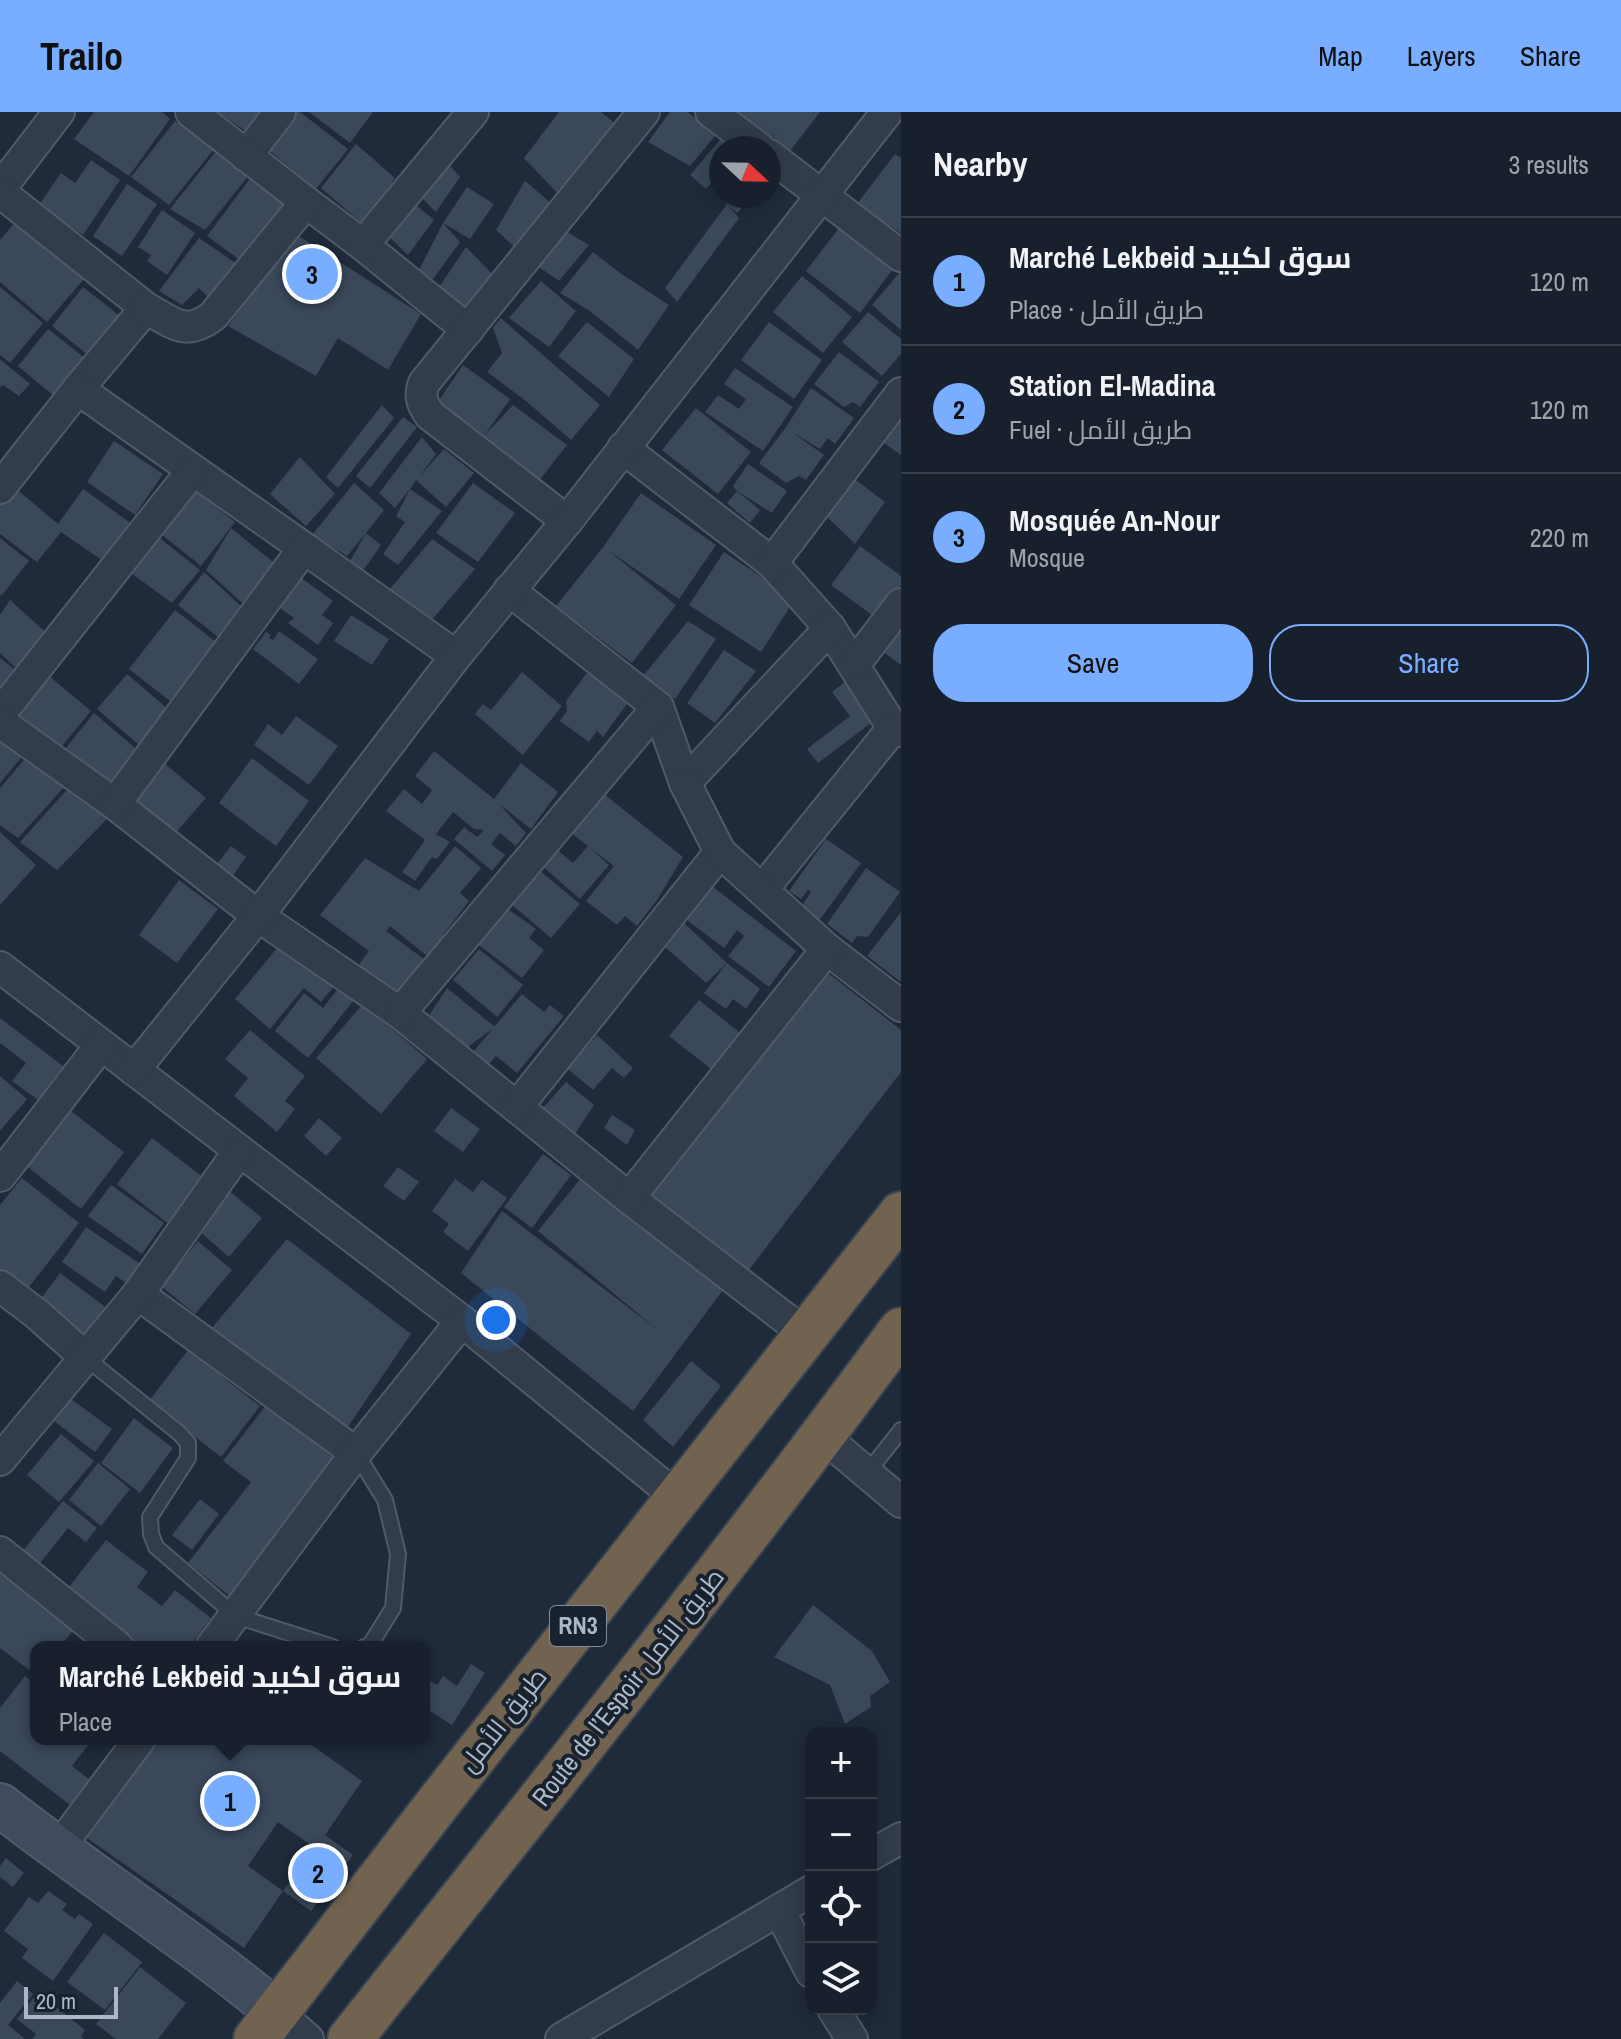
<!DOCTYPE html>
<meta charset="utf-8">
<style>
:root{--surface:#17202c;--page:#242d38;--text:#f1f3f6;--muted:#9ea3a9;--line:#363e48;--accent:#79adff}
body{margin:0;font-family:"Archivo Narrow",Cairo,sans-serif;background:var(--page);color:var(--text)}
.controls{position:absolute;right:24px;bottom:24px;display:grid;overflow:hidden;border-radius:16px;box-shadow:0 4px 20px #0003}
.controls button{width:72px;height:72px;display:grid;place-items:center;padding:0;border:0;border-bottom:2px solid var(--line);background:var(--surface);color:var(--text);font:40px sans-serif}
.compass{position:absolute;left:709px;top:24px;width:72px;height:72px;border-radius:50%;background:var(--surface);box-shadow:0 4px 20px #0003;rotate:112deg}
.scale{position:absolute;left:24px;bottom:20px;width:94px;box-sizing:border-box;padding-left:8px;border:4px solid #adb7c7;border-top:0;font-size:22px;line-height:28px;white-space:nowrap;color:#adb7c7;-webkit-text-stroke:6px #18212e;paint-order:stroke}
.you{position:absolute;left:496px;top:1208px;width:28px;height:28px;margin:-20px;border:6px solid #fff;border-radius:50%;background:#1a73e8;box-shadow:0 0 0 12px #1a73e833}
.badge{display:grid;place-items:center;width:52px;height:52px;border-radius:50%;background:var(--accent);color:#111;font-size:26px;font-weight:700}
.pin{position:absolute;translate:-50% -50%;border:4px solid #fff;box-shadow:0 2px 8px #0006}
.popup{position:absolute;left:30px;top:1529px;width:400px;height:104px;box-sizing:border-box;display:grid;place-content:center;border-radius:16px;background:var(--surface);filter:drop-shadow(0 2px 6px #0005);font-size:26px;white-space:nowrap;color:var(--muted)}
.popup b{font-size:30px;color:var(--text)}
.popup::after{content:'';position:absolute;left:50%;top:100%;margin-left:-16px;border:16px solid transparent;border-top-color:var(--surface)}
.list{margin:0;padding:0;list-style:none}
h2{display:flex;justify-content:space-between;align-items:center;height:104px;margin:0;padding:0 32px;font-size:34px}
h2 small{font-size:26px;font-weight:400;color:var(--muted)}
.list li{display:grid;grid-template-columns:52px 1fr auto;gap:24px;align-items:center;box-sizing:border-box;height:128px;padding:0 32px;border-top:2px solid var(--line)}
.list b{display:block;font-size:30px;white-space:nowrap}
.list p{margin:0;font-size:26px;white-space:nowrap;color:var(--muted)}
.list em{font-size:26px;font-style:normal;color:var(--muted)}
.actions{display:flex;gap:16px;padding:24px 32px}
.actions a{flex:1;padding:18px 0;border:2px solid var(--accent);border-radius:32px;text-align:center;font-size:28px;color:var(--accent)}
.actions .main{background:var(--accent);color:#111}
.icon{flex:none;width:44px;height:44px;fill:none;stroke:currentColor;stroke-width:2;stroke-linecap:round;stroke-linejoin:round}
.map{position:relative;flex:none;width:901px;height:1927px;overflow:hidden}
header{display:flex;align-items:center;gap:48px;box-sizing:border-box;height:112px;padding:0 40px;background:var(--accent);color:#111}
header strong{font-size:38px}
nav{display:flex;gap:44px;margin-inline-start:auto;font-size:28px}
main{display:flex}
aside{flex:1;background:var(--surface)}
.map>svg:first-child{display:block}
.building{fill:#3a485a}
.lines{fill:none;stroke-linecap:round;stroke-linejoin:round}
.lane-casing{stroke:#505a68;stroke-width:18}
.street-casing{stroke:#505a68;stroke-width:34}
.secondary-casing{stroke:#505a68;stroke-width:46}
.highway-casing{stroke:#3a4451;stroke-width:48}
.lane{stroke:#323c4a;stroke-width:14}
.street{stroke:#323c4a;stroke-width:30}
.secondary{stroke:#404b5d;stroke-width:42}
.highway{stroke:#71634f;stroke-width:44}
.labels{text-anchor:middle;stroke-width:8;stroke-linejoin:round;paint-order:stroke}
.shield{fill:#18212e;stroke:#808a99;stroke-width:2}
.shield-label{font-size:24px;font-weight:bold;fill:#adb7c7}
.street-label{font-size:26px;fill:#adb7c7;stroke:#18212e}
</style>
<header>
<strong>Trailo</strong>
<nav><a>Map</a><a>Layers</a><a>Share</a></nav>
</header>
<main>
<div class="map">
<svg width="901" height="1927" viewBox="0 0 901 1927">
<rect width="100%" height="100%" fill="#1f2a3a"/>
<g class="building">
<polygon points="94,0 162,0 170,7 129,64 74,27"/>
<polygon points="218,0 275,0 257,27"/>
<polygon points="297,0 300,0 348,37 316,77 268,37"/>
<polygon points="309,0 373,0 350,31"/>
<polygon points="559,0 601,0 614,11 561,85 524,46"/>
<polygon points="670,0 688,0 715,24 690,54 648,30"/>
<polygon points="739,0 820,0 790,39"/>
<polygon points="175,9 215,36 169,93 131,65"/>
<polygon points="724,23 739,36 721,36 721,60 706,77 690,63"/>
<polygon points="356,32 395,66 363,112 321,76"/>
<polygon points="217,38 249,63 205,118 170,97"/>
<polygon points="895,42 901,46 901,121 857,92"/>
<polygon points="91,48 120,68 83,123 39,93 61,61 75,71"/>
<polygon points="446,49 460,65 436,100 420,84"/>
<polygon points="252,64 288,94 240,148 207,124"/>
<polygon points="525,69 557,96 521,141 496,118"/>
<polygon points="127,72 157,92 122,144 93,124"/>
<polygon points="467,75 494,92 470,127 443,111 460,130 433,167 419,158 443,111"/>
<polygon points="722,84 752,84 737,101 727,92 739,106 677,190 665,176 727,92 721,86"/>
<polygon points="411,89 434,108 408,143 386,122"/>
<polygon points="162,98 195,121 167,163 147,149 151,143 138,135"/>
<polygon points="16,109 84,167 47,210 0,170 0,128"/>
<polygon points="839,116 893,157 860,201 806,159"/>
<polygon points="564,118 589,133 559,169 539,155"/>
<polygon points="296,122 421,202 388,258 338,226 316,264 228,214"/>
<polygon points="199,126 237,152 211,188 199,176 182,193 159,179"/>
<polygon points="466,135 498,168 469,204 439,175"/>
<polygon points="593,140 620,161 669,193 638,238 590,199 560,181"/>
<polygon points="901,159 901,218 872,193"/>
<polygon points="802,164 852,205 823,241 773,200"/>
<polygon points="541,169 576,199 549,235 509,206"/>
<polygon points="0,175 43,211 10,251 0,243"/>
<polygon points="83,175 125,208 93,247 52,214"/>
<polygon points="868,200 901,227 901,242 882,264 842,230"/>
<polygon points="501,206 600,293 571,328 526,289 487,260 502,241 493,216"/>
<polygon points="587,210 634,247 609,285 558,244"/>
<polygon points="769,210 822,248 794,287 741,248"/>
<polygon points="48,217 86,247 55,285 18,254"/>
<polygon points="839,240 879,270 860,295 853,290 844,295 814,272"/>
<polygon points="0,247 30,272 19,284 3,273 0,275"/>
<polygon points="463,253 510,287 484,324 437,291"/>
<polygon points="735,256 793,295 763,339 705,300 718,283 739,297 746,287 724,272"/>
<polygon points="811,276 854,306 835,332 828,326 820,337 792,320 824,343 806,368 799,364 786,371 759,351 786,315"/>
<polygon points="382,293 394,306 338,376 326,365"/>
<polygon points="513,293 567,333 538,370 484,324"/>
<polygon points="696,296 751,340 718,382 662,338"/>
<polygon points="901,300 901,343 880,328"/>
<polygon points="403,305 417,315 370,376 356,364"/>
<polygon points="422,325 436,342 419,365 444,337 474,361 446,395 416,368 410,377 442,399 398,453 383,442 405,410 396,404 410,377 395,396 379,381"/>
<polygon points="114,329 163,362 135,403 87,370"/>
<polygon points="300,345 335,382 306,414 270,382"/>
<polygon points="748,352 787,379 772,401 737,379 733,374"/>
<polygon points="844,359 885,390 855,432 817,395"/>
<polygon points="185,371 235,410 200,455 199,452 152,415"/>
<polygon points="354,371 384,398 366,421 381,433 363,459 349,451 366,421 347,444 312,423"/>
<polygon points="473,371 515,401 478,450 436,421"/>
<polygon points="14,375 58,412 83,377 136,415 109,453 61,420 37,450 0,422 0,392"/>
<polygon points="737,379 760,398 750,411 727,391"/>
<polygon points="641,381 716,433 679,487 609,439 676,493 632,551 556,494 604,434"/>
<polygon points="231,416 283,458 253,501 206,458"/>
<polygon points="152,420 200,458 172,491 124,456"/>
<polygon points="0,426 29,449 2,483 0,482"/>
<polygon points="432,427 475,457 430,510 390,477"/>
<polygon points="860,434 901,464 901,473 876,506 831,473"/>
<polygon points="724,440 795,487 761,540 689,493"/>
<polygon points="204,460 242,495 218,525 178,493"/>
<polygon points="300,465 333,489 322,503 333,511 318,533 288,511 294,506 279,495"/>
<polygon points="10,488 51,525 21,561 0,541 0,503"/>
<polygon points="175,498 216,530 170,589 129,557"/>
<polygon points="351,503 389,527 372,553 334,529"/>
<polygon points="688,509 716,527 675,587 643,564"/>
<polygon points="901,512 901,553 882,539"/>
<polygon points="279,519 318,547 299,572 253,537 266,520 271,523 269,526 273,528"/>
<polygon points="724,538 756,559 715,611 687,591"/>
<polygon points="0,546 17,559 0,578"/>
<polygon points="42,558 91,599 58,639 9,599"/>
<polygon points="588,559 629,589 603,625 597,619 589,630 560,609 567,599 566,589"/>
<polygon points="522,560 562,594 523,643 475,602 483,592 491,598"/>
<polygon points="127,562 168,597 138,632 97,597"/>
<polygon points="845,570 875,608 818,651 807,637 850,604 832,580"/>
<polygon points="94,601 140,640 109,680 61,642"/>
<polygon points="296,604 338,634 309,673 254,633 268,612 282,623"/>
<polygon points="0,621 26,640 0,671"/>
<polygon points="434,639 494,687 521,651 558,680 531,717 499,692 526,721 516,734 500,721 491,732 505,743 492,759 454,727 464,715 477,725 484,718 474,717 453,700 436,722 450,730 437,747 432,745 415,769 402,760 425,728 386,699 404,677 422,692 432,678 415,664"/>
<polygon points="29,642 67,672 18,726 0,713 0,676"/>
<polygon points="252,646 309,689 276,734 219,691"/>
<polygon points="164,651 206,686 172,725 133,688"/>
<polygon points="72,672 108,706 57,758 20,730"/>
<polygon points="604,682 683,745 657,788 637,814 625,804 617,813 586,789 614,754 590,736 609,753 580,787 541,753 555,736 573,751 588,734 570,720"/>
<polygon points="0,720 36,753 0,793"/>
<polygon points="826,727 861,751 819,809 801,795 811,780 808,778 801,787 789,779"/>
<polygon points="231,734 246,745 232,765 216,753"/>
<polygon points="455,734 481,756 460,781 469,789 443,823 449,828 432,848 390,814 386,819 428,850 398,891 355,858 369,839 320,803 365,746 419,779"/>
<polygon points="866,756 900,780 868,825 857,824 852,831 827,812"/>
<polygon points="539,758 580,792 551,826 511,792"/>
<polygon points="179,768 218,797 177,851 139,823"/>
<polygon points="708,771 796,839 769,875 728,844 744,824 737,818 724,836 683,805"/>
<polygon points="504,794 536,817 529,826 544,838 522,866 476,831"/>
<polygon points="901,800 901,870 867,844"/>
<polygon points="684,811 727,851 706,871 664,834"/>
<polygon points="282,830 335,873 321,890 304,876 270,917 235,887"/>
<polygon points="479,837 523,873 497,905 453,868"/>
<polygon points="727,851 760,877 746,897 733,887 726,897 704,881"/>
<polygon points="823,857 901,918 901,960 748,1159 645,1083"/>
<polygon points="447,876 495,915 461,940 424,911"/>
<polygon points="338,877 353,889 308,946 275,919 304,881 323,896"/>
<polygon points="522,882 544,900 550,893 564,904 517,961 496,944 483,960 467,947"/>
<polygon points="699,888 740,921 711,957 669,924"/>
<polygon points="363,892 427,947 381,1002 316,946"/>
<polygon points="0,906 63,954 38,988 12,969 26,951 0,931"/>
<polygon points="250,918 305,964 285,989 295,997 277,1020 234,984 248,966 225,947"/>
<polygon points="597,923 633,956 624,966 612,956 593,978 562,952 580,932 587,935"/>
<polygon points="0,964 27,987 0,1019"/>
<polygon points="566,970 594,993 573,1025 542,997"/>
<polygon points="67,996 124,1040 81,1097 24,1052"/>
<polygon points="451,996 480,1017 463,1040 434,1019"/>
<polygon points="612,1003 635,1018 627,1033 604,1016"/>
<polygon points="319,1006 342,1026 326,1044 304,1024"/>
<polygon points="152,1026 204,1066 170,1113 117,1072"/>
<polygon points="543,1042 571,1063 532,1116 504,1095"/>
<polygon points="398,1055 419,1070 404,1089 383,1074"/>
<polygon points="22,1066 79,1111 25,1180 0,1161 0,1093"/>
<polygon points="581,1066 723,1178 633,1299 461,1161 502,1099 658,1218 538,1119"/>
<polygon points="455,1067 473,1080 482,1068 507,1086 468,1139 443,1120 449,1112 432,1099"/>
<polygon points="111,1073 164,1111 142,1142 88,1104"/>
<polygon points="229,1079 262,1106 229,1145 197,1117"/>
<polygon points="86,1115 142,1153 129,1173 116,1164 105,1180 62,1150"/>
<polygon points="287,1127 411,1222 347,1316 211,1217"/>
<polygon points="198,1129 232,1158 195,1202 161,1174"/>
<polygon points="60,1161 112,1200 86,1235 34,1196"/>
<polygon points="188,1238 260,1294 221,1345 149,1289"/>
<polygon points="691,1249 721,1274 673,1335 643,1308"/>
<polygon points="71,1287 112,1317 95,1340 54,1309"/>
<polygon points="266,1293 342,1353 236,1489 188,1451 251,1370 223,1349"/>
<polygon points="134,1306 173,1336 140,1381 101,1351"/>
<polygon points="61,1322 94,1349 59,1390 27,1363"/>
<polygon points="98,1351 130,1377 101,1414 69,1388"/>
<polygon points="200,1387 219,1402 192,1438 172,1423"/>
<polygon points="63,1389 97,1416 86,1430 68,1416 33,1460 17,1446"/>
<polygon points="106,1428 148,1460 137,1475 162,1494 175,1478 211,1506 189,1535 126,1535 61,1485"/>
<polygon points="0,1462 74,1517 60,1535 36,1535 36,1563 0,1536"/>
<polygon points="813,1493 872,1539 890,1570 870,1584 871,1595 845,1612 830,1573 774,1545"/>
<polygon points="471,1552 485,1561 452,1613 424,1595 424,1565 437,1573 443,1564 457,1574"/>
<polygon points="25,1564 36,1573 36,1627 93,1627 72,1654 90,1668 70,1693 0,1639 0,1596"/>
<polygon points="156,1627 303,1627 362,1669 325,1723 353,1743 311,1799 283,1779 315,1736 278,1710 248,1754 283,1779 244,1836 87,1726"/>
<polygon points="6,1746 24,1761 13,1775 0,1765 0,1754"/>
<polygon points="48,1779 67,1792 62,1798 75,1807 79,1802 93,1812 53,1869 22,1846 28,1837 4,1819 29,1785 38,1791"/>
<polygon points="104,1821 142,1850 105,1898 67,1870"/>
<polygon points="140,1855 186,1891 158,1927 116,1927 96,1912"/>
<polygon points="17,1869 33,1882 8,1913 25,1927 0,1927 0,1891"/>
<polygon points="38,1880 85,1918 81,1924 84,1927 32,1927 36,1922 17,1907"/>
</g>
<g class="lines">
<g class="lane-casing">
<g id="lane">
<polyline points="86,1246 179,1321 188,1331 188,1346 150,1405 151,1422 156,1435 236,1504 333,1535"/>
<polyline points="356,1341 385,1388 398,1442 393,1496 370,1533 364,1535"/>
<polyline points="867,1361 901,1318"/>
</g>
</g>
<g class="street-casing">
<g id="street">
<polyline points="711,0 759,36"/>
<polyline points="769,43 901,144"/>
<polyline points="246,44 280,0"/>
<polyline points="0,77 59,0"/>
<polyline points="0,80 146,196 78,277"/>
<polyline points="306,90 363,133 468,218"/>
<polyline points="363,133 473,0"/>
<path d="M 146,196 C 174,211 185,225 213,204 L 306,90 L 191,0"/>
<polyline points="623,336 772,451 830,516 893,616 901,619"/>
<polyline points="0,376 78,277 304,436"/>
<path d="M 567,409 L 430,303 C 422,292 419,284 424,271 L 644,0"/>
<polyline points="772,451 901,281"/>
<polyline points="509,478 658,595 685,671 830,516"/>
<polyline points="854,553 901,492"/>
<polyline points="0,602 193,358"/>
<polyline points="0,610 115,692 258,804 400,901 629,1086 807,1223"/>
<polyline points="115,692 304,436 456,544"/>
<polyline points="762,778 893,616"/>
<polyline points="827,837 901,894"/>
<polyline points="0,855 462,1209 678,1386"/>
<polyline points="400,901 658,595"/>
<polyline points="134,958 258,804 456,544 567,409 887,0"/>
<polyline points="517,995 720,740"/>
<polyline points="0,1064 101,933"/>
<polyline points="629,1086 827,837 720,740 685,671"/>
<polyline points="0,1174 37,1202 86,1246"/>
<polyline points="138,1182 356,1341"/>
<polyline points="823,1324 901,1390"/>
<polyline points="0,1348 138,1182 239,1039"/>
<polyline points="0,1440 118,1535"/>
<polyline points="211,1535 356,1341 462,1209"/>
<polyline points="57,1738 140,1627"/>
<polyline points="871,1743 901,1726"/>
<polyline points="779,1798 811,1860"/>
<polyline points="833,1897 852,1927"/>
<polyline points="278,1901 308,1927"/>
<polyline points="561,1927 811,1779"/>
</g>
</g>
<g class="secondary-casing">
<path id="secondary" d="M 0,1693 C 91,1764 189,1827 278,1901"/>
</g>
<g class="highway-casing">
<g id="highway">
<polyline points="256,1927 442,1686 901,1102"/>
<path d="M 350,1927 C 536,1693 723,1459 901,1218"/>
</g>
</g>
<use href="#lane" class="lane"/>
<use href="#street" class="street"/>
<use href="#secondary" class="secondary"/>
<use href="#highway" class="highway"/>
</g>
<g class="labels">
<rect class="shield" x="550" y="1494" width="56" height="40" rx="6"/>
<g class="shield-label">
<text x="578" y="1522">RN3</text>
</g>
<g class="street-label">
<text transform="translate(628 1575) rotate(-52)" y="9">Route de l’Espoir طريق الأمل</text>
<text transform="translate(503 1608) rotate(-52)" y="9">طريق الأمل</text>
</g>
</g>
</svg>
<div class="controls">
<button>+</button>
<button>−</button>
<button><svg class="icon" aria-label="locate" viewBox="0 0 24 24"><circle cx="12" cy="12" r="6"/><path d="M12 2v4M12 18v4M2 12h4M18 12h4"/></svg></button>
<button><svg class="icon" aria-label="layers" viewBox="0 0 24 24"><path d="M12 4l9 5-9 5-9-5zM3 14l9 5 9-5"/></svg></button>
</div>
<svg class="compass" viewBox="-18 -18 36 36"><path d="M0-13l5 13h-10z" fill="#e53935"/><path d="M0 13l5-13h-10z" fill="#9ea3a9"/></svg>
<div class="scale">20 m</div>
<div class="you"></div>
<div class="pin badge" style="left:230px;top:1689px">1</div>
<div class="popup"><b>Marché Lekbeid سوق لكبيد</b>Place</div>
<div class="pin badge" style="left:318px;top:1761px">2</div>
<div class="pin badge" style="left:312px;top:162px">3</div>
</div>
<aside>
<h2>Nearby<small>3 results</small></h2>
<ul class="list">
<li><span class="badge">1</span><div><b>Marché Lekbeid سوق لكبيد</b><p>Place · طريق الأمل</p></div><em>120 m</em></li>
<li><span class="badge">2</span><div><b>Station El-Madina</b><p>Fuel · طريق الأمل</p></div><em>120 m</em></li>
<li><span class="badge">3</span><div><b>Mosquée An-Nour</b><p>Mosque</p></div><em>220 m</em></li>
</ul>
<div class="actions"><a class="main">Save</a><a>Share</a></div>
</aside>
</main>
